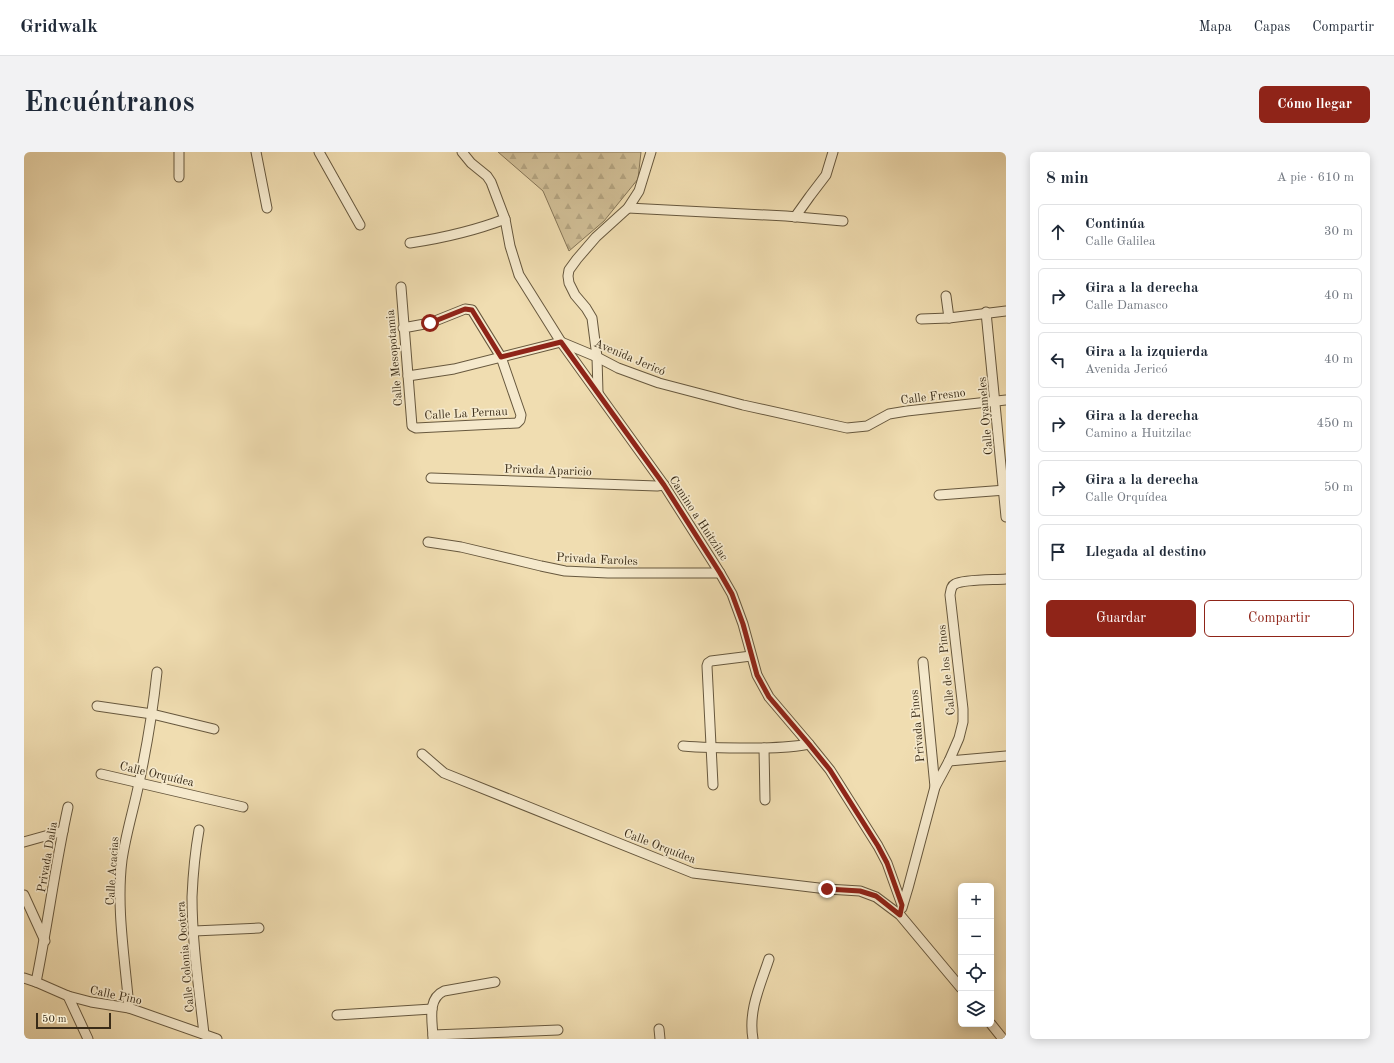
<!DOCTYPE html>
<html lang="es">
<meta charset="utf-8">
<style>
:root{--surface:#fff;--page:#f2f2f3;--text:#1f2937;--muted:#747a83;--line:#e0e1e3;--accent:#8f2418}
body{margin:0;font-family:"Old Standard TT",serif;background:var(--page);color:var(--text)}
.controls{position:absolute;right:12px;bottom:12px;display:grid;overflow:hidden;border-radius:6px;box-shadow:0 2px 10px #0003}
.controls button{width:36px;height:36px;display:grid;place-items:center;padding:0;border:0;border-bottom:1px solid var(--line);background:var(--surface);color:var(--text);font:20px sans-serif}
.scale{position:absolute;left:12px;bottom:10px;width:75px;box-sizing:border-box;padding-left:4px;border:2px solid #392b17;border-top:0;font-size:11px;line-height:14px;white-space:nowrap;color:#392b17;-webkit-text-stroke:3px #f5e9cc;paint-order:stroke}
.stop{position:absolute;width:12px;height:12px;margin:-9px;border:3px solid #8f2418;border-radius:50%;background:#fff}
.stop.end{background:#8f2418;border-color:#fff;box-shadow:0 1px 4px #0008}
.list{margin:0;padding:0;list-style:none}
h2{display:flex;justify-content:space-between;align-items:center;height:52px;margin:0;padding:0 16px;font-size:17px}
h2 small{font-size:13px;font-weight:400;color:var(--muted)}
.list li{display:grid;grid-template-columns:26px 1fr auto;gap:12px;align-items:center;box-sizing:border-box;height:56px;margin:0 8px 8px;padding:0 8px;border:1px solid var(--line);border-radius:6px}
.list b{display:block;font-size:15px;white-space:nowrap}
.list p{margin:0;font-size:13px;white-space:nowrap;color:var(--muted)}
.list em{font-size:13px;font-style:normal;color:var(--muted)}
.actions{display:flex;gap:8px;padding:12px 16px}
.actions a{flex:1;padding:9px 0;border:1px solid var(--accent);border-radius:6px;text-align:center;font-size:14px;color:var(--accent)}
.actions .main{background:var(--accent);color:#fff}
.icon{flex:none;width:22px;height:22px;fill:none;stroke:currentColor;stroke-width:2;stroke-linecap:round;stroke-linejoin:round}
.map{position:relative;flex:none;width:982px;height:887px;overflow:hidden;border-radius:6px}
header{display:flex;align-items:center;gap:24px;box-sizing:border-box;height:56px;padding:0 20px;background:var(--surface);border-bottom:1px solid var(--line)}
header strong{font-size:19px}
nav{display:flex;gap:22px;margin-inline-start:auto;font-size:14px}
.intro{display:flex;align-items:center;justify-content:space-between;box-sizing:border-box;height:96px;padding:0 24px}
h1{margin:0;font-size:28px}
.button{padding:10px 18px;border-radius:6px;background:var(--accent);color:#fff;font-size:14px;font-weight:700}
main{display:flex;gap:24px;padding:0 24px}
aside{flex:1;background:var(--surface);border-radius:6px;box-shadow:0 2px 10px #0003}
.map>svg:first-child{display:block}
.forest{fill:url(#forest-firs);stroke:#857557}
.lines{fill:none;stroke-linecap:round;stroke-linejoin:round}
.minor-casing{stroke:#67583e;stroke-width:11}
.minor{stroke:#f5e9cc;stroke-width:9}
.route{stroke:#8f2418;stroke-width:5}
.labels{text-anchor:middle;stroke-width:3.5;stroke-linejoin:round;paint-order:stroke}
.street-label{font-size:12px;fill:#392b17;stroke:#f5e9cc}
</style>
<header>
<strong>Gridwalk</strong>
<nav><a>Mapa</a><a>Capas</a><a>Compartir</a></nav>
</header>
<div class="intro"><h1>Encuéntranos</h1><a class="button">Cómo llegar</a></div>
<main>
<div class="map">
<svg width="982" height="887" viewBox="0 0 982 887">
<defs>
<pattern id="forest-firs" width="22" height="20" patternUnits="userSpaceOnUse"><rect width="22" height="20" fill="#d1bf97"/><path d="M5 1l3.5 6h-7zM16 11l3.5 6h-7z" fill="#b4a481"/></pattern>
</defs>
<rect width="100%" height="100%" fill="#f0ddb1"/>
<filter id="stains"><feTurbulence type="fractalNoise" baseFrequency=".005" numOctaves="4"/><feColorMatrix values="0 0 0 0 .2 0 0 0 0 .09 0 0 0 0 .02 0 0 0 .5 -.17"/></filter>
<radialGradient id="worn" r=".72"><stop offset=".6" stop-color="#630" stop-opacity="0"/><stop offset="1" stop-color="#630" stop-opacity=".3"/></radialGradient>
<polygon class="forest" points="474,0 617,0 614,27 580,69 545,99 519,39"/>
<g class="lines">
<g class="minor-casing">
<g id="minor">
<polyline points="155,0 155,25"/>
<polyline points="232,0 243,56"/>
<polyline points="295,0 336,73"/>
<polyline points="438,0 447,11 463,24 467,30 481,67 486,94 495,123 537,190 640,333 696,421 708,442 719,472 733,523 745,545 785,592 806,618 854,694 863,711 878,753"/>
<polyline points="604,56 762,64 819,69"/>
<polyline points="771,65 786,44 802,23 809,0"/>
<path d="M 386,91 C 419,86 450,79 481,67"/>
<polyline points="377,135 388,274 392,276 493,271 496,268 497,263 477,205 448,158 441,157 406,171 379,176"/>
<polyline points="922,144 925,166"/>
<polyline points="962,160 982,365"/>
<polyline points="897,167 925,166 982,159"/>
<polyline points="384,224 430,217 537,190 573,205 594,216 635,231 719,253 823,276 843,274 865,262 883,259 982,248"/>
<polyline points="574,241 573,205 568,166 562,156 551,143 545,131 544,124 545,118 553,107 572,85 604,56 615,39 627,0"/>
<polyline points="407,326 633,334 640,333"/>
<polyline points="915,343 982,338"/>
<polyline points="404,390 437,395 517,414 541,419 584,421 696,421"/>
<polyline points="899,510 911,635"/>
<polyline points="73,554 128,562 190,577"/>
<path d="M 659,594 C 681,596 704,596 727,596 C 747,596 766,596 785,592"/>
<polyline points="740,596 741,648"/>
<polyline points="398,602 420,621 669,721 803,737 836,739 852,745 876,763 937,836"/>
<polyline points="925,609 982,604"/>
<polyline points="77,622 219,655"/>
<polyline points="689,633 683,514 684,511 687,509 727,504"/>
<path d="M 175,678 C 171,700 169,722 168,745 C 168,790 175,837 180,882"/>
<polyline points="0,690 39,679"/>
<polyline points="0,743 21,789"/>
<path d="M 878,756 L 884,736 L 911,635 L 925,609 L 935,586 L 939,570 L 939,557 L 926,443 C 927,438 927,434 931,432 C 940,427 971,428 982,427"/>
<polyline points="170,779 235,776"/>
<polyline points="0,826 12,830 44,844 67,850 105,856 193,887"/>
<path d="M 12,830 C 24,772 31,713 44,655"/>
<polyline points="44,844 64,887"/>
<path d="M 105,856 C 101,807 92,756 98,708 C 102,681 110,656 115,631 C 123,594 129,557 133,520"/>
<polyline points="313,863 408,857"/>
<polyline points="967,872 979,887"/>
<polyline points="635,877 636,887"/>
<polyline points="409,883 534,878"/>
<path d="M 409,887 C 409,871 402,847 420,839 L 471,830"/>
<path d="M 729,887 C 724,859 736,834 745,807"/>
</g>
</g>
<use href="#minor" class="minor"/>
</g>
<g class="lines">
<polyline class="route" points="406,171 441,157 448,158 477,205 537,190 640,333 696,421 708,442 719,472 733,523 745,545 785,592 806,618 854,694 863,711 878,753 876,763 852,744 836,739 803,737"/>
</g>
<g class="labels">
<g class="street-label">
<text transform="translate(606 205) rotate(23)" y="4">Avenida Jericó</text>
<text transform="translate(370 206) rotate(-95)" y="4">Calle Mesopotamia</text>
<text transform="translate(909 244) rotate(-7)" y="4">Calle Fresno</text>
<text transform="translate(442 261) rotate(-3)" y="4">Calle La Pernau</text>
<text transform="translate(961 264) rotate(-95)" y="4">Calle Oyameles</text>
<text transform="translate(524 318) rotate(2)" y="4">Privada Aparicio</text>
<text transform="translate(675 366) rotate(57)" y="4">Camino a Huitzilac</text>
<text transform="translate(573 407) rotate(3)" y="4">Privada Faroles</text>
<text transform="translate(922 518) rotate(-96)" y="4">Calle de los Pinos</text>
<text transform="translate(893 574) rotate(-95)" y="4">Privada Pinos</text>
<text transform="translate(133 622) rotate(13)" y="4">Calle Orquídea</text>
<text transform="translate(636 694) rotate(21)" y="4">Calle Orquídea</text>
<text transform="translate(23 705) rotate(-80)" y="4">Privada Dalia</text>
<text transform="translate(88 719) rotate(-86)" y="4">Calle Acacias</text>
<text transform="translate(161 805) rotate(-95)" y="4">Calle Colonia Ocotera</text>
<text transform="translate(92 843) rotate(12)" y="4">Calle Pino</text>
</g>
</g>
<rect width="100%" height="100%" filter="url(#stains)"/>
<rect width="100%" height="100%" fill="url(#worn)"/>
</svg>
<div class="controls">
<button>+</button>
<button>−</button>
<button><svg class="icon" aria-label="locate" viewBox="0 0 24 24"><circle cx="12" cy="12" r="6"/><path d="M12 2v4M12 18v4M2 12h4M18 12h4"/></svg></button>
<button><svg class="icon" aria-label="layers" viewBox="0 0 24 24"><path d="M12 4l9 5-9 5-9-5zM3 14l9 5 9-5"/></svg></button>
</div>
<div class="scale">50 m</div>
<div class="stop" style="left:406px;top:171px"></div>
<div class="stop end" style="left:803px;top:737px"></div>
</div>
<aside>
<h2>8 min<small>A pie · 610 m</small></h2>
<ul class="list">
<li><svg class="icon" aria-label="ahead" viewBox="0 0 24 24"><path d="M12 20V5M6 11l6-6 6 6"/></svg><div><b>Continúa</b><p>Calle Galilea</p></div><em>30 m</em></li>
<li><svg class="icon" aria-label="right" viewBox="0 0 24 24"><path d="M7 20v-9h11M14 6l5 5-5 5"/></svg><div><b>Gira a la derecha</b><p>Calle Damasco</p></div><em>40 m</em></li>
<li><svg class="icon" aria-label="left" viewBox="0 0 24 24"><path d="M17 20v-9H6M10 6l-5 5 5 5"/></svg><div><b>Gira a la izquierda</b><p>Avenida Jericó</p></div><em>40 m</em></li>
<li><svg class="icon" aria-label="right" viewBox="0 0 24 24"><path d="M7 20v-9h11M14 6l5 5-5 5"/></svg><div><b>Gira a la derecha</b><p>Camino a Huitzilac</p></div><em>450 m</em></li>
<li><svg class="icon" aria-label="right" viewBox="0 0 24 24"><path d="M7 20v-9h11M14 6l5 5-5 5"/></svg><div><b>Gira a la derecha</b><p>Calle Orquídea</p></div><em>50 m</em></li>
<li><svg class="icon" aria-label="arrive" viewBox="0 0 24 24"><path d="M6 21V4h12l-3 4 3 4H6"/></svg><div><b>Llegada al destino</b></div></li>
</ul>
<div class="actions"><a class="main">Guardar</a><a>Compartir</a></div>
</aside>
</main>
